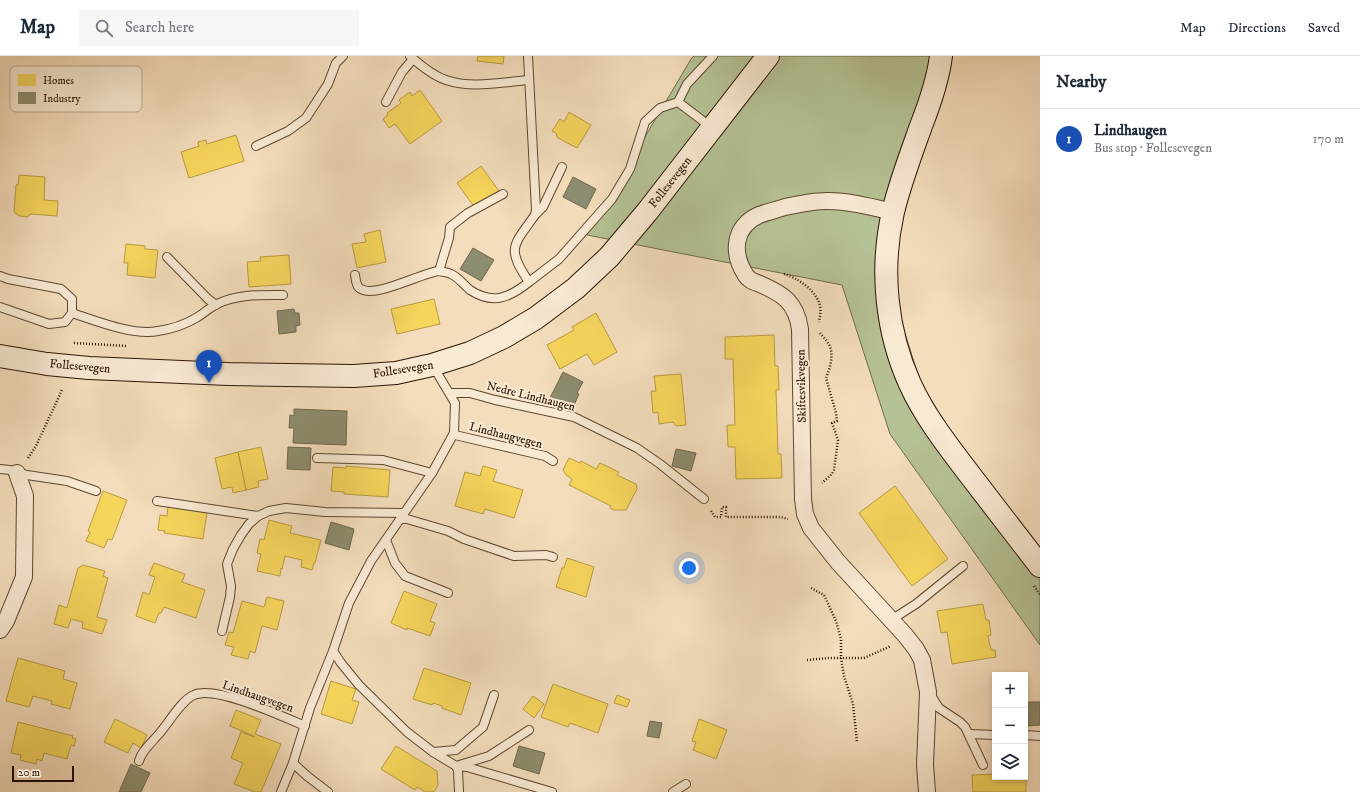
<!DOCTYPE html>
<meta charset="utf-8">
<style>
:root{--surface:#fff;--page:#f6f6f7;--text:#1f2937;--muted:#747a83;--line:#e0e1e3;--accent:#db2777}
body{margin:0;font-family:"IM FELL DW Pica",serif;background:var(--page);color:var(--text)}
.controls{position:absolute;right:12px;bottom:12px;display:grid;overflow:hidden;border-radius:0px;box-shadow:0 2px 6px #0003}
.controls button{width:36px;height:36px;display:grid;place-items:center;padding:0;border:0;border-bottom:1px solid var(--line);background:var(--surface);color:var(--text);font:20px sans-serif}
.scale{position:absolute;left:12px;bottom:10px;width:62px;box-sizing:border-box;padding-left:4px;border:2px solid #2c1500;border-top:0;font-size:11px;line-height:14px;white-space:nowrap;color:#2c1500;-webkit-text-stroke:3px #f8e9d3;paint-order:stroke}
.you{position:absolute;left:689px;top:512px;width:14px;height:14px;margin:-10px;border:3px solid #fff;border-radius:50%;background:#1a73e8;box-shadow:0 0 0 6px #1a73e833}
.badge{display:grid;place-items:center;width:26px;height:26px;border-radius:50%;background:var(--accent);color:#fff;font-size:13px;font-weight:700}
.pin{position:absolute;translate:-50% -33px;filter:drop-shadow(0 1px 2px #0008)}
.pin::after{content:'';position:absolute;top:21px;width:14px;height:12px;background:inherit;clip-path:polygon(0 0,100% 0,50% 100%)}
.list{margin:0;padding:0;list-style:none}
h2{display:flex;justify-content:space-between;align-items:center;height:52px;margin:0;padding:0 16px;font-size:17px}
h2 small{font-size:13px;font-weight:400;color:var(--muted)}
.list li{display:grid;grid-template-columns:26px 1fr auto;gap:12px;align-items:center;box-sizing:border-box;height:60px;padding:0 16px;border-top:1px solid var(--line)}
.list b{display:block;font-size:15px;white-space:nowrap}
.list p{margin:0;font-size:13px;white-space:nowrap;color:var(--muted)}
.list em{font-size:13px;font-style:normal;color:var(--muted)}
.icon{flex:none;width:22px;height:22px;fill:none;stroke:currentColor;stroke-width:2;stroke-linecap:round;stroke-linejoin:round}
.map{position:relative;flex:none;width:1040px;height:736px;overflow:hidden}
header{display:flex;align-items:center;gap:24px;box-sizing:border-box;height:56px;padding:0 20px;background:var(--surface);border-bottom:1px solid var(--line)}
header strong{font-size:19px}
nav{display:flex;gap:22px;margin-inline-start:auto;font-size:14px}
.search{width:280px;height:36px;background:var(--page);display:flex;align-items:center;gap:10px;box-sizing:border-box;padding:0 14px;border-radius:0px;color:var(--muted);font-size:15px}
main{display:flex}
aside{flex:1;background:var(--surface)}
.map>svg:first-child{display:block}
.green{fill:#b5c295;stroke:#706c4a}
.homes{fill:#f6d55c;stroke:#b99b40}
.industry{fill:#8c8c6e;stroke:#6f684d}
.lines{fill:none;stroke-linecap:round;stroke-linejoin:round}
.lane-casing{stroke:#5e472f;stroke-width:10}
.street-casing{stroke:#5e472f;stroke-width:18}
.secondary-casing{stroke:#2c1500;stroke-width:24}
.path{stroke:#2c1500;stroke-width:2.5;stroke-dasharray:1 2;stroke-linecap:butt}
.lane{stroke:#f8e9d3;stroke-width:8}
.street{stroke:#f8e9d3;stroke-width:16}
.secondary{stroke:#f8e9d3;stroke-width:22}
.labels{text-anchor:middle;stroke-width:4;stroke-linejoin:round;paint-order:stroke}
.street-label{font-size:12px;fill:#2c1500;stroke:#f8e9d3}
.key{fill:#f8e9d3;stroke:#bba994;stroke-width:1}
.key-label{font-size:11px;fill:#2c1500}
</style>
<header>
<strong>Map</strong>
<div class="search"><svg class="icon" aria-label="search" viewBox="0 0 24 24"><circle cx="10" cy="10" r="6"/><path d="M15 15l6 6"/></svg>Search here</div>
<nav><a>Map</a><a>Directions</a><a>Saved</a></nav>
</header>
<main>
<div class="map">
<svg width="1040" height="736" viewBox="0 0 1040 736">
<rect width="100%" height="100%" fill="#f4ddbc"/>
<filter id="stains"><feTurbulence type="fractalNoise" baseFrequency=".005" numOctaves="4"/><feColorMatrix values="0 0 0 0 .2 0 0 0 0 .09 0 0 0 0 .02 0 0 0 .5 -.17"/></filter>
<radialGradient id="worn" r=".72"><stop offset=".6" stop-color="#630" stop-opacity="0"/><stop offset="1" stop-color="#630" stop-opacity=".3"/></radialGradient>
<polygon class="green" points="694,0 942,0 885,214 926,344 1040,495 1040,589 890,378 842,229 587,179 691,3"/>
<g class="homes">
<polygon points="478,0 504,0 503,8 477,5"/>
<polygon points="420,34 442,65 410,88 395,68 389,72 383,63 388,59 387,57 401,47 399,44 410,36 412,40"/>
<polygon points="569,56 591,69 577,92 558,82 556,79 557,78 552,75 560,63 564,66"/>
<polygon points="236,79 244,105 189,122 181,96 199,90 198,86 206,84 207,88"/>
<polygon points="481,110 499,135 475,152 457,127"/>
<polygon points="19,119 45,121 44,144 58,145 57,160 31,158 27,161 19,160 14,156 16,129 18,129"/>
<polygon points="380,174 386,206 357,212 352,188 366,186 364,178"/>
<polygon points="126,188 145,190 145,193 158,194 155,222 127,219 128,207 124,207"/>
<polygon points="289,199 291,228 249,231 247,206 261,205 260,201"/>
<polygon points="434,243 440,268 397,278 391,253"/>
<polygon points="596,257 617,296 594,309 587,298 560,313 547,289 574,274 572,271"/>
<polygon points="774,279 775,310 778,310 779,334 776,334 778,398 781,398 782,422 736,423 735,391 728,391 727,369 735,369 733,303 725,303 725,281"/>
<polygon points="681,318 686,369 676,370 673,366 659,368 658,356 653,357 651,335 656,335 654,320"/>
<polygon points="261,391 268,423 258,425 259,431 246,434 238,396"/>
<polygon points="238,396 246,434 233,437 232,431 222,433 215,402"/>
<polygon points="569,402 580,407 581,405 596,413 600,407 619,416 617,419 636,428 637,433 626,454 614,454 610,452 611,450 569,429 572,423 566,419 563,414"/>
<polygon points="346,410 390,414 388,441 344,438 344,436 331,435 333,411 346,412"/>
<polygon points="483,410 497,414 493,425 523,434 514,462 485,453 483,458 455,450 465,416 480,420"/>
<polygon points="895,430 948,503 912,530 859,457"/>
<polygon points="103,435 127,444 112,484 108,483 104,492 86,485 90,476 88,475"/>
<polygon points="168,451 188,454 188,452 198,453 198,455 207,457 203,483 164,477 165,475 158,474 160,459 167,460"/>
<polygon points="269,464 292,470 290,477 321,484 315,507 314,507 312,514 301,511 302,504 285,500 282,513 281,512 280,520 257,515 261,498 257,497 260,483 264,484"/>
<polygon points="567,502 594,511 586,541 556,531 562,512 564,512"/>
<polygon points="154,507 185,518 182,526 205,534 196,562 164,551 161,557 159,557 155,567 136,560 143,536 149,539 155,521 149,519"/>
<polygon points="83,509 105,515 103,520 108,522 97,561 107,564 102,578 82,572 83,566 71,563 68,572 54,568 59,549 67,552 78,512"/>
<polygon points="404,535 437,548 430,565 435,567 430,580 407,572 407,574 391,567"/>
<polygon points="267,541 284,545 277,574 262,570 255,597 250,595 248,603 231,599 234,591 225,589 229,576 233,577 242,545 264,551"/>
<polygon points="983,548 986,564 989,564 991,579 988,580 991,594 995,594 996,601 952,608 947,576 941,577 937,555"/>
<polygon points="18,602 65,615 63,623 77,627 70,653 51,648 52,645 33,640 29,651 6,645"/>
<polygon points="424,612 471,627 461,659 442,652 442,650 433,647 432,649 413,643"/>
<polygon points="331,625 356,633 352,644 359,646 352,668 321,658"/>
<polygon points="553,628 608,648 598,677 570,667 568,671 541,661"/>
<polygon points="617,639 630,644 627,651 614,647"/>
<polygon points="533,640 544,648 534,662 523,653"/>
<polygon points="236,654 261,664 255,678 281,688 261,736 255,736 234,728 243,707 231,702 241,676 254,681 254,680 230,670"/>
<polygon points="115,663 147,679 141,692 133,687 128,697 104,686"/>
<polygon points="699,663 727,674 716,703 693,694 696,686 692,685"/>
<polygon points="18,666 73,680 72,682 76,683 74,690 71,689 67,703 44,697 42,705 37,703 36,708 20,704 21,699 11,697"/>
<polygon points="396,690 437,715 438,729 434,736 425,736 417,731 415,734 381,713"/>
<polygon points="995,718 995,721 1025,721 1026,718 1026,736 973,736 972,719"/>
</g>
<g class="industry">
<polygon points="573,121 596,133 586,153 563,141"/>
<polygon points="473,192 494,204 481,225 460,213"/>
<polygon points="294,253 295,257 299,257 300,269 296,270 296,276 279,278 277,255"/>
<polygon points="563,316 583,326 577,337 579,338 571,356 548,346"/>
<polygon points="294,353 347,355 346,389 293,387 294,372 289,372 290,359 294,360"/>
<polygon points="288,391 311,392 310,414 287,413"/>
<polygon points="676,393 696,397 691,415 672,410"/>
<polygon points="331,466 354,473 349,494 325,487"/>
<polygon points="1025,646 1040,646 1040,669 1025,670"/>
<polygon points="650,665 662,667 659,682 647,680"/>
<polygon points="519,690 545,697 539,718 513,710"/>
<polygon points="131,708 150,717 141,736 119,736"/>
</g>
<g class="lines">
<g class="lane-casing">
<g id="lane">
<path d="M 410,0 C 420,9 434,20 446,24 C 472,33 502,26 529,24"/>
<path d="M 528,0 L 536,154 L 535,159 C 513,190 506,192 529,226 L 559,203 L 612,143 L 630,113 L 645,66 L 660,52 L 678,46 L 711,71"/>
<polyline points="386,46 402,16 413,3"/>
<polyline points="678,46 687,28 713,0"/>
<polyline points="256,90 288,75 306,62 328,28 336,7 343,0"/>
<path d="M 503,138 L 468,157 L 450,171 L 449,182 L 439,215 C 443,216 447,216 451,218 C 458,221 464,229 470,234 C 493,249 509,242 529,226"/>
<polyline points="535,159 543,151 562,111"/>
<polyline points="167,201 208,243 216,249"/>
<path d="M 355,219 C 356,224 356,231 361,233 C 376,242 421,217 439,215"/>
<polyline points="0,220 8,223 61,233 72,243 72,257 65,266 49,268 0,251"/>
<path d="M 72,257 C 96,265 134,280 158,275 C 172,273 184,269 196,262 C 203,258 209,252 217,248 C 238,238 260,239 283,239"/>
<polyline points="450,337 470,337 495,344 574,361 637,392 660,408 704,443"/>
<polyline points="454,377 455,379 545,400 553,405"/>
<polyline points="317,402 383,404 432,417"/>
<polyline points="0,413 10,414 27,419 67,425 96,435"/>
<polyline points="157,445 258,460"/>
<polyline points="401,463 407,463 448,475 464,483 514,500 546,499 553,501"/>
<polyline points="386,484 395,507 405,520 448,537"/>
<polyline points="891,564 916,548 963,510"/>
<polyline points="222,575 230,541 231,530 227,508 233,493 241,479 249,468 258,460 269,455 286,452 325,456 404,457"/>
<polyline points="333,595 341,607 359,629 407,676 433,696 456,710 467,711 552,736"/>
<polyline points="930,638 939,652 960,666 965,671 983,709"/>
<polyline points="969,678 995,679"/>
<polyline points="1025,679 1040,680"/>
<polyline points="433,696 456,694 483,671 494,639"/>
<path d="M 139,705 C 142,693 156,683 163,673 C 171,663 182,644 194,639 C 215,629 282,660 305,670"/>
<polyline points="293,707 307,720 328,736"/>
<polyline points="281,736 293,707 310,652 333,595 349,547 371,505 432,417 454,377 455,347 433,310"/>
<polyline points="459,736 458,714 456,710 489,700 529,674"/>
<polyline points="673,736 686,728"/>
</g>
</g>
<g class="street-casing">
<g id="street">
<path d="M 893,156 C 872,151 849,145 827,145 C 813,145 799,148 785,151 C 776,154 767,156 759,159 C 733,171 732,197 745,218 C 748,224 754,226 760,228 C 783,238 796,246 800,273 L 803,443 L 805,458 L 811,472 L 838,506 L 905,579 L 916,593 L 922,604 L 928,636 L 925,709 L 927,736"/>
<polyline points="0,574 6,565 24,521 25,440 17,417"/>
</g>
</g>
<g class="secondary-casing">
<g id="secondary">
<path d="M 941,0 C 938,24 930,47 921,70 C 911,98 900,127 893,156 C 880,213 886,275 910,328 C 925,361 948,390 970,419 C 993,449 1017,480 1040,510"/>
<polyline points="0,300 47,308 89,312 228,318 354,320 396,317 432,309 470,297 504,281 536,262 576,232 609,201 647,156 768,0"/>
</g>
</g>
<g class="path">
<path d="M 784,218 C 798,222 817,235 820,250 C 821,256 820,261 819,266"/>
<path d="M 820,277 C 822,280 826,283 828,287 C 835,297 830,312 826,322 L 836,357 L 837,365 L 832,367 L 838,384 L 834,414 L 832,418 L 822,427"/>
<polyline points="74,287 127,290"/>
<polyline points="28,402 36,390 62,334"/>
<polyline points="711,455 715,461 721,461 722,451 726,451 726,461 781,461 788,463"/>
<polyline points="1034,530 1040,539"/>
<polyline points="811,532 824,539 836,565 841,583 841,602 844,620 853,648 857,686"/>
<polyline points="807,604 829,602 864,602 891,590"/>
</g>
<use href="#lane" class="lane"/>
<use href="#street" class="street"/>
<use href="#secondary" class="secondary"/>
</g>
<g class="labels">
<g class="street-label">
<text transform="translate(670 126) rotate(-52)" y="4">Follesevegen</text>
<text transform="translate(80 310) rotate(5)" y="4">Follesevegen</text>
<text transform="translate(403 313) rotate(-9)" y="4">Follesevegen</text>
<text transform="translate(801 330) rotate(-91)" y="4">Skiftesvikvegen</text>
<text transform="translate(531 340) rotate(14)" y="4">Nedre Lindhaugen</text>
<text transform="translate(506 379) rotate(14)" y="4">Lindhaugvegen</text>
<text transform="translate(258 640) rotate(19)" y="4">Lindhaugvegen</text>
</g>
</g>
<rect x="10" y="10" width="132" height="46" rx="6" class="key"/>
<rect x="18" y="18" width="18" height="12" fill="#f6d55c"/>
<rect x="18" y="36" width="18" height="12" fill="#8c8c6e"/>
<g class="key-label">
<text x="43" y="28">Homes</text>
<text x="43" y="46">Industry</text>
</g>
<rect width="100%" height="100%" filter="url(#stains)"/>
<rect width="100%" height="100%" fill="url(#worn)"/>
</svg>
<div class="controls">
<button>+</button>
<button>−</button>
<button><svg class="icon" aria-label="layers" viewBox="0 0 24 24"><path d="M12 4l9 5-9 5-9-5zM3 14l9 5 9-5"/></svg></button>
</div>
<div class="scale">20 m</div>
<div class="you"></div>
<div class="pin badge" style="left:209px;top:327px;background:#1a4fb4">1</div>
</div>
<aside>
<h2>Nearby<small></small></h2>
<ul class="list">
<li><span class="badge" style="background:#1a4fb4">1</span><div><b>Lindhaugen</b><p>Bus stop · Follesevegen</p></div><em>170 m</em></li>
</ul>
</aside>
</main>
